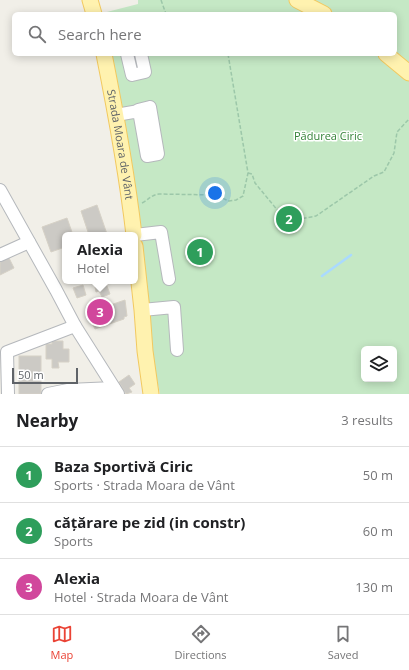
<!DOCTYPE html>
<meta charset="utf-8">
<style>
:root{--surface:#fff;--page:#f2f2f2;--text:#202124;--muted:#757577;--line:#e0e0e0;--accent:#ea4335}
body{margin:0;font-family:"Open Sans",sans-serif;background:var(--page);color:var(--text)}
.controls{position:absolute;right:12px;bottom:12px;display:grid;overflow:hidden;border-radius:6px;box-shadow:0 2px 10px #0003}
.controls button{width:36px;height:36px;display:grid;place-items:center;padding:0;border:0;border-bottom:1px solid var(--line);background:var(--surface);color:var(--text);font:20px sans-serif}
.scale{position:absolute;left:12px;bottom:10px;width:66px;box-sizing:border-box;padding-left:4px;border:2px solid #5f6368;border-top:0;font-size:11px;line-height:14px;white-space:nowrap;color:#5f6368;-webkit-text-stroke:3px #fff;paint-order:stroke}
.you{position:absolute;left:215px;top:193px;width:14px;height:14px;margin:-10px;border:3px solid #fff;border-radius:50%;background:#1a73e8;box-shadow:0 0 0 6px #1a73e833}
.badge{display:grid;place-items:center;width:26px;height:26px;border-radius:50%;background:var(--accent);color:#fff;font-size:13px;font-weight:700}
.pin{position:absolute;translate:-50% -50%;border:2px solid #fff;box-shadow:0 1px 4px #0006}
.popup{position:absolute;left:62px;top:232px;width:76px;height:52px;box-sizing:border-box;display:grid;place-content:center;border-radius:6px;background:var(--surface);filter:drop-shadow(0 1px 3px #0005);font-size:13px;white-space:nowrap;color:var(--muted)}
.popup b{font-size:15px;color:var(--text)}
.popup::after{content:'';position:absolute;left:50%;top:100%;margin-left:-8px;border:8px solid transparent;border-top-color:var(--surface)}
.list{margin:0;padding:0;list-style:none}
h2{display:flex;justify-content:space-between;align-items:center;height:52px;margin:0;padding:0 16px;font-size:17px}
h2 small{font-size:13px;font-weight:400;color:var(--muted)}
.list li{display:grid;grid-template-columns:26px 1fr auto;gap:12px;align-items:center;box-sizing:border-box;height:56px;padding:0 16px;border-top:1px solid var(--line)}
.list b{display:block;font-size:15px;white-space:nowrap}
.list p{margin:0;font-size:13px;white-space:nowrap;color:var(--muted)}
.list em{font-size:13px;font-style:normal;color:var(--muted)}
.icon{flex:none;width:22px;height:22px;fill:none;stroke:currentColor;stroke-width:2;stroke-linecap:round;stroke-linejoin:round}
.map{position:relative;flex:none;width:409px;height:394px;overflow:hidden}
.search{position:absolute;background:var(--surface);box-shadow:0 2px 10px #0003;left:12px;right:12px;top:12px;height:44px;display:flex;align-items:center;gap:10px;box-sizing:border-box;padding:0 14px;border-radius:6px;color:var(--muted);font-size:15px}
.sheet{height:220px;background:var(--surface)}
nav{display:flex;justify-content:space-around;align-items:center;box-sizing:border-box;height:56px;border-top:1px solid var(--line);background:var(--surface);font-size:11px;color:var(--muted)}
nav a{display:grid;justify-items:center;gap:2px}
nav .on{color:var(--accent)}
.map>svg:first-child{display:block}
.green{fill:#c5e8c5;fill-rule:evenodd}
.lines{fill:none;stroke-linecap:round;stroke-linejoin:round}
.stream{stroke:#aadaff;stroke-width:2.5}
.building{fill:#cccac5;stroke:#d6d1c6}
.minor-casing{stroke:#b5b8bc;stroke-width:14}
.major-casing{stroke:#f2c960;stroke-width:17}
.path{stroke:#9cc7a9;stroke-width:1.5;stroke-dasharray:4 2;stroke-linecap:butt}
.minor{stroke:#fff;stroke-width:12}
.major{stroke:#fff2af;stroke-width:15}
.labels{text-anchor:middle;stroke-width:3;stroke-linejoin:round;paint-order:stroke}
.park-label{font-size:11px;fill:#348238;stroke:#fff}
.street-label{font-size:11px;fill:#5f6368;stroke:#fff}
</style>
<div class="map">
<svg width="409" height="394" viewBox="0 0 409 394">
<rect width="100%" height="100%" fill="#f1efe8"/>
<path class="green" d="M 138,0 L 409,0 L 409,394 L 160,394 L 142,310 L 100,54 L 395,54 L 395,14 L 99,14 L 138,4 ZM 364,349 L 394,349 L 394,379 L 364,379 Z"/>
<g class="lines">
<polyline class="stream" points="322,276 351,255"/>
</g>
<g class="building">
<polygon points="97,205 107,234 104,235 89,235 81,211"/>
<polygon points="67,218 73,235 65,235 65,247 51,252 42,227"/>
<polygon points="8,256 14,268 0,275 0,259"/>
<polygon points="105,281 110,294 102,297 99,291 96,292 95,287 97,286 97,284"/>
<polygon points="83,285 86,295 77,298 73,288"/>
<polygon points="125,300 127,316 124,317 124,319 95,329 87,313"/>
<polygon points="52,341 63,341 63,349 69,349 69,362 58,362 59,368 52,368 52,359 46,359 46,344 52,344"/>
<rect x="19" y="356" width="22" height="38"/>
<polygon points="129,375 135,384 129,388 132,392 126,394 119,382"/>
</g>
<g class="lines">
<g class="minor-casing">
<g id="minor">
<polyline points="127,54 132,75 145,72 141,54"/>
<polyline points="116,115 139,111 147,156 158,154 150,107 138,110 139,111"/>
<polyline points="0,190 56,290 75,326 118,394"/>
<polyline points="135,235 161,232 169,279"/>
<polyline points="0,255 29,242"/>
<polyline points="142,310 174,307 177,350"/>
<polyline points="8,394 7,352 75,326"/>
<polyline points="48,394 68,390 114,388"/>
</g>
</g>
<g class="major-casing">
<g id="major">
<polyline points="90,0 94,14"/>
<polyline points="297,0 324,14"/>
<path id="s1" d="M 104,54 C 116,114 127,174 134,235"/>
<polyline points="386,54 409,73"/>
<polyline points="135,246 142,310 145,351 151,394"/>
</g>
</g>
<g class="path">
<polyline points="161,0 166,14"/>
<polyline points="248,173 252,174 255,183 284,218 295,220 316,216 374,176 384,172 394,153 397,132 409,119"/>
<path d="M 142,203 C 148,200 151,195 159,194 L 215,195 L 229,201 L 236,200 L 243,196 L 248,173 L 228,54"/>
</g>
<use href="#minor" class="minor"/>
<use href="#major" class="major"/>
</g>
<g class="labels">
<g class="park-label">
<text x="328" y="140">Pădurea Ciric</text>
</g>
<g class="street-label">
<text dy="4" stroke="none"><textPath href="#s1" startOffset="92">Strada Moara de Vânt</textPath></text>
</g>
</g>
</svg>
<div class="controls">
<button><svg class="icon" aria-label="layers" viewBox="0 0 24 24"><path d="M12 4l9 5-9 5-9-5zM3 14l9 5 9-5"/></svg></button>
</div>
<div class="scale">50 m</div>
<div class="you"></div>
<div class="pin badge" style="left:200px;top:252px;background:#2e9e5b">1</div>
<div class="pin badge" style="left:289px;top:219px;background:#2e9e5b">2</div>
<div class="pin badge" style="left:100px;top:312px;background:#d1479c">3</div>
<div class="popup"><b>Alexia</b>Hotel</div>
<div class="search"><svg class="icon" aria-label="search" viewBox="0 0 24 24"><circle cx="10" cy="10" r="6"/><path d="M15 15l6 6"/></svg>Search here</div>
</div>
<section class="sheet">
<h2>Nearby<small>3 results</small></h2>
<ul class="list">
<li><span class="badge" style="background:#2e9e5b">1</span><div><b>Baza Sportivă Ciric</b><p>Sports · Strada Moara de Vânt</p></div><em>50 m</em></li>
<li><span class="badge" style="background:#2e9e5b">2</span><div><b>cățărare pe zid (in constr)</b><p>Sports</p></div><em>60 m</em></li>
<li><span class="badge" style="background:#d1479c">3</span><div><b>Alexia</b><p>Hotel · Strada Moara de Vânt</p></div><em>130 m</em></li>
</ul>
</section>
<nav>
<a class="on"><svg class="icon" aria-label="map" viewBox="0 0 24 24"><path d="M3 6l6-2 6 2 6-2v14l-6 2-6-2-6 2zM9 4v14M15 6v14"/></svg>Map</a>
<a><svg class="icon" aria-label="directions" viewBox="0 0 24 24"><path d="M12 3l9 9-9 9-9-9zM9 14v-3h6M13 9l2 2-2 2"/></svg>Directions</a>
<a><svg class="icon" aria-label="saved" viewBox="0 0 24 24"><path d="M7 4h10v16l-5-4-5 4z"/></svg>Saved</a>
</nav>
